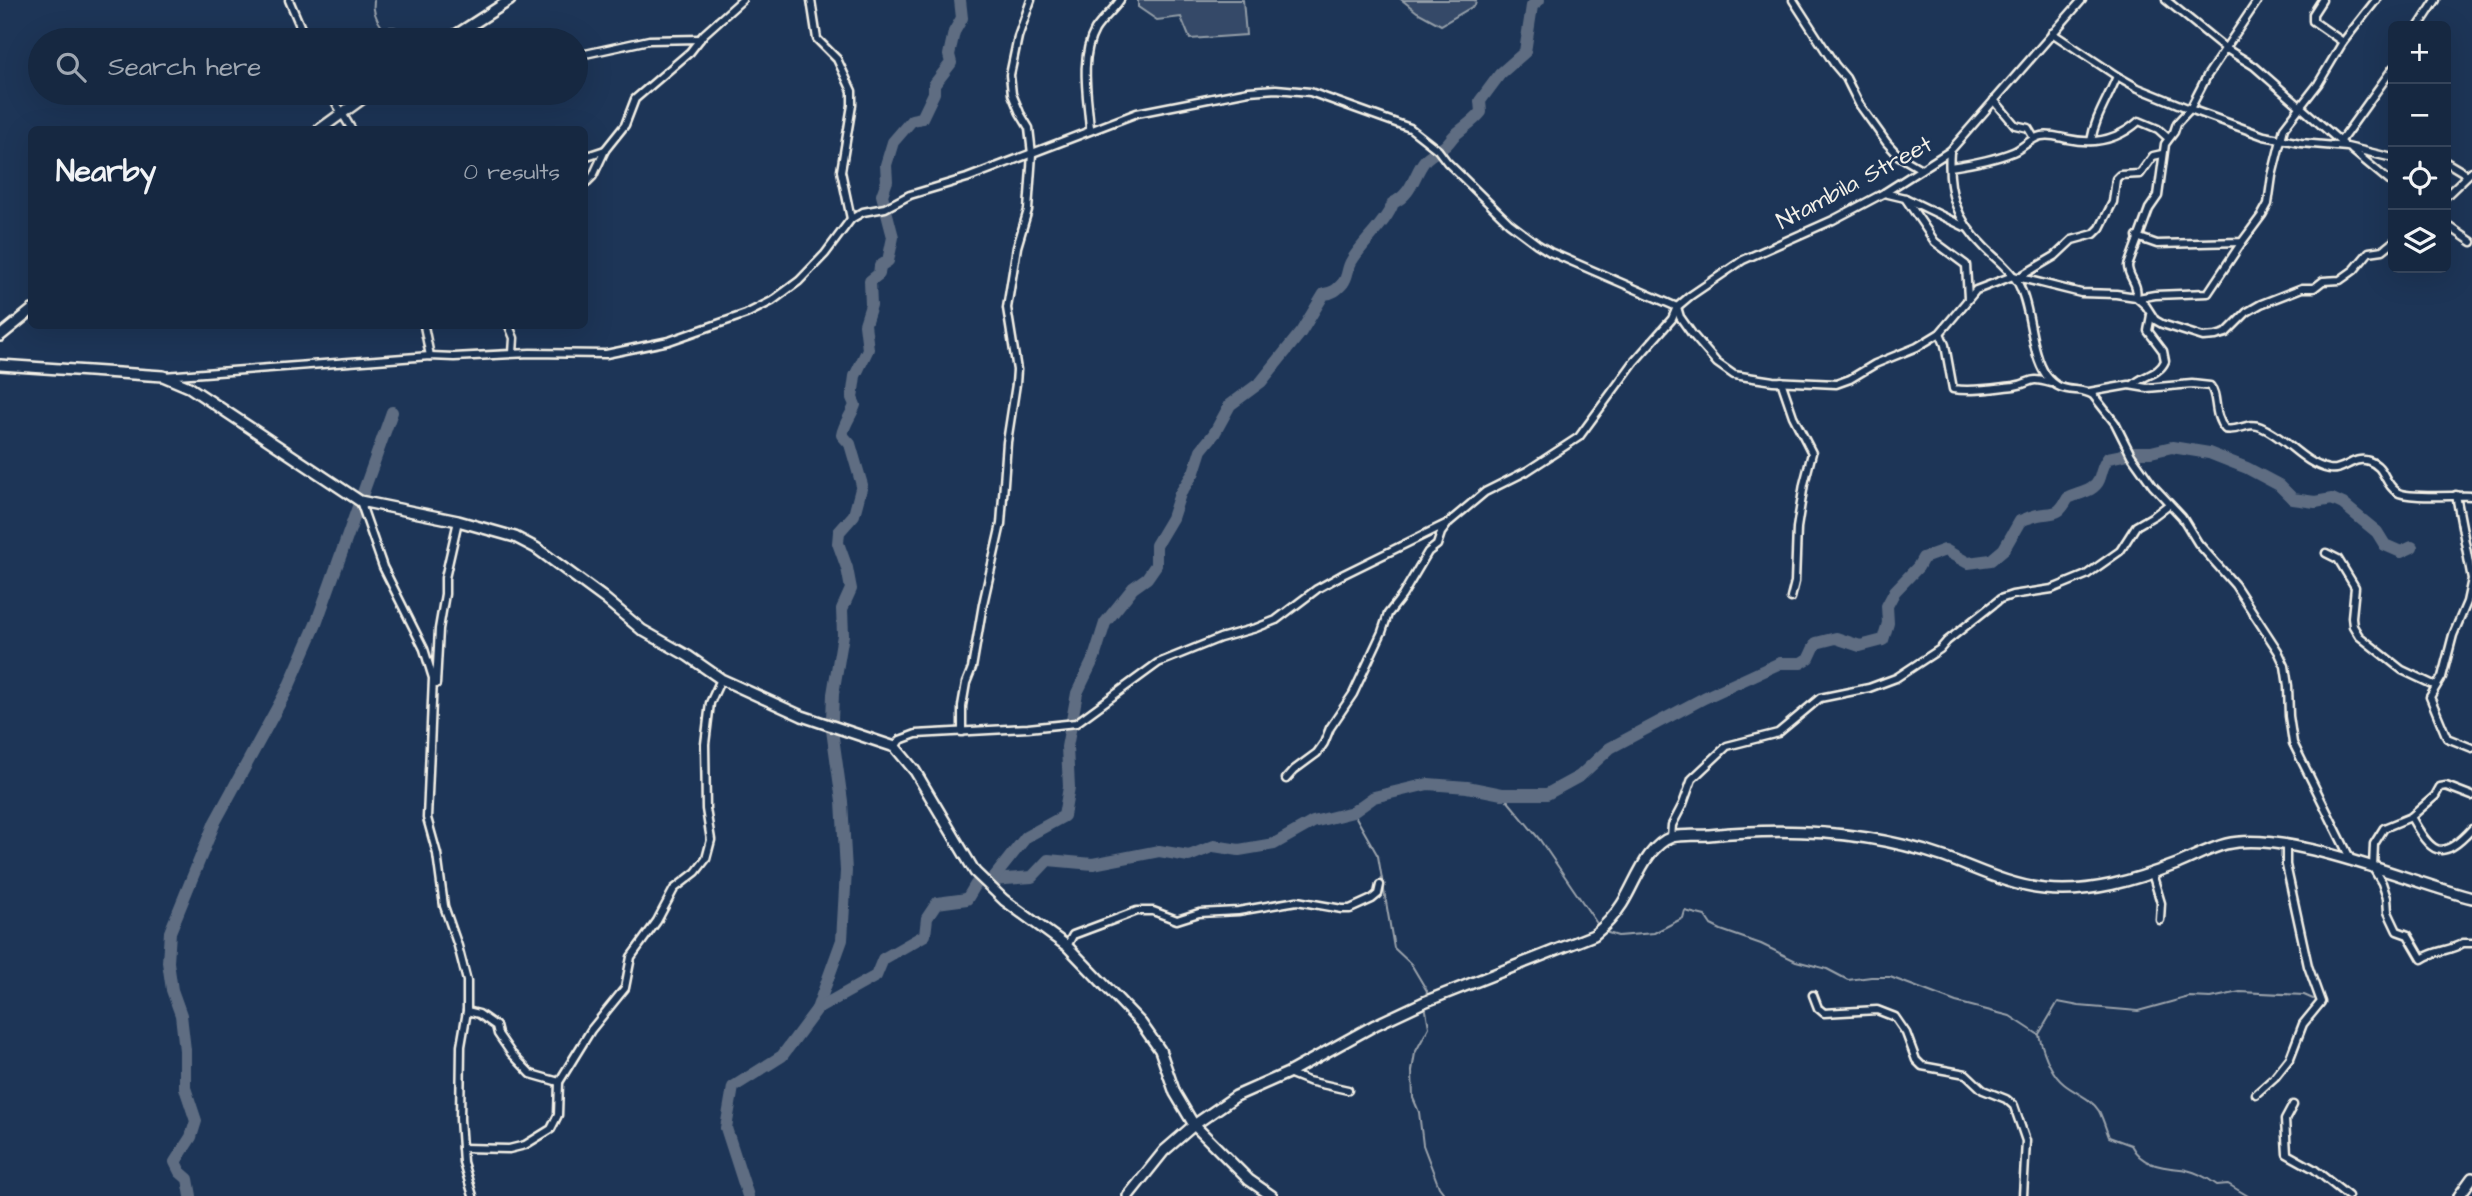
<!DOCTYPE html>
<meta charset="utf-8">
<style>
:root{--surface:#162841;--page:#1f3048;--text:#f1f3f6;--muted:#9ea6b1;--line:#35445a}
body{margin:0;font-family:"Architects Daughter",sans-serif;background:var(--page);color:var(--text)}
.controls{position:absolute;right:21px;top:21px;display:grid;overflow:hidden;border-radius:10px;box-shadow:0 7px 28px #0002}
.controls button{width:63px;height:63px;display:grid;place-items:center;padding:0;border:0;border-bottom:2px solid var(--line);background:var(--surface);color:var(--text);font:35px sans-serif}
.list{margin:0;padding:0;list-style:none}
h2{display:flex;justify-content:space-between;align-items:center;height:91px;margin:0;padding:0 28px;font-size:30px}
h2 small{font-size:23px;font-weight:400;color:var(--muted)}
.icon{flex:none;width:38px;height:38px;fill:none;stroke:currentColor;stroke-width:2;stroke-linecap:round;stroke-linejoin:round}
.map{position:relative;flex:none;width:2472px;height:1196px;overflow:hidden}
.search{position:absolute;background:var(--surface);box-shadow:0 7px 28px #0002;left:28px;top:28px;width:560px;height:77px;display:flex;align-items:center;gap:18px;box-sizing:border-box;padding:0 24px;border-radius:38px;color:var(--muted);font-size:26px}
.panel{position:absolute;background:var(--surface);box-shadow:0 7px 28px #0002;left:28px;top:126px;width:560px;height:203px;border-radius:10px}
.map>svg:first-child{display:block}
.green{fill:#354a67;stroke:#949ea8;stroke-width:2}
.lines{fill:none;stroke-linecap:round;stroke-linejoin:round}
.stream{stroke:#9aa2ab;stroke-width:2}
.river{stroke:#5e6d82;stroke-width:12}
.street-casing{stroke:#f4f1e8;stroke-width:11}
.secondary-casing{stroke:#f4f1e8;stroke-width:14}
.street{stroke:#1d3557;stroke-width:6}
.secondary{stroke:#1d3557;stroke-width:9}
.labels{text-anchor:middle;stroke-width:5;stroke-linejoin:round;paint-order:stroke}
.street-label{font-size:24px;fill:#f4f1e8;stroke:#1d3557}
</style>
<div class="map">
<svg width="2472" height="1196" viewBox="0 0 2472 1196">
<rect width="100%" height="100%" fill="#1d3557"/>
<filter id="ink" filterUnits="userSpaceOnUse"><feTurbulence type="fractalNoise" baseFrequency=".0143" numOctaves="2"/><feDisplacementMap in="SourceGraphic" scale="14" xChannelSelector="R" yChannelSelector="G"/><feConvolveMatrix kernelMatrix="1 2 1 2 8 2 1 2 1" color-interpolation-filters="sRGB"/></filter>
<g filter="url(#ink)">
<g class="green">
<polygon points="1138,0 1243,0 1246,35 1190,39 1181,17 1157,20 1138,7"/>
<polygon points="1402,0 1476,0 1475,5 1441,25 1417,12"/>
</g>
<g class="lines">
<g class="stream">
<path d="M 374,0 C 372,11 376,19 382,27 L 394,27 L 410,33"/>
<polyline points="1502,794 1540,840 1598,925"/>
<polyline points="1353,812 1378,856 1394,948 1411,964 1427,991 1426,996"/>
<path d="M 1605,932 L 1618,936 L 1654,933 L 1683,918 L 1685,911 L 1705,916 L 1711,925 L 1721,930 L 1761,944 L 1796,961 L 1827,969 L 1848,980 L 1871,977 L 1890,977 L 1956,1002 L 2010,1016 L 2039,1035 C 2043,1051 2050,1073 2064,1084 C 2075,1093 2091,1098 2099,1111 C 2103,1119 2106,1129 2109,1137 L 2131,1145 C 2141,1165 2160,1167 2180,1169 C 2192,1170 2207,1177 2217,1185 L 2228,1184 L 2248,1196"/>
<polyline points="1425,1005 1429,1027 1415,1053 1412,1071 1413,1098 1419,1112 1423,1145 1439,1187 1446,1196"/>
<polyline points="2039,1034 2058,1002 2079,1006 2138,1011 2189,997 2211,998 2240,992 2304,995 2313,999"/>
</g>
<g class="river">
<polyline points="2132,452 2151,452 2172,447 2209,453 2247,468 2279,485 2293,499 2315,502 2332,499 2343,504 2377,532 2385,545 2401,552 2412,547"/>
<path d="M 832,720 L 833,694 L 843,635 L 842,609 L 851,589 L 847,568 L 838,543 L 839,532 L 854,515 L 862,485 L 850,444 L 842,435 C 844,424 851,416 855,405 L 852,398 L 855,376 L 868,349 L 865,324 L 871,305 L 870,281 L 879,274 L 880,266 L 888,261 L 893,237 L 882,195 L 887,181 L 886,165 L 893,142 L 912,120 L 922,118 L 934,93 L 934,85 L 951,63 L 949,55 L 954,32 L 962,18 L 960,0"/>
<path d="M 992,880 L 1032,877 L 1048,860 L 1093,864 L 1159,851 L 1189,856 L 1214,846 L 1239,850 L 1274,844 L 1313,822 L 1353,812 L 1374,797 L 1428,784 L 1467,787 L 1502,794 L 1547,794 L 1580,776 L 1610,748 L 1704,698 L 1780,663 L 1801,663 L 1809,658 L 1816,643 L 1836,638 L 1860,646 L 1883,640 L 1888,623 L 1887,606 L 1895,591 L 1918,567 L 1923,558 L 1945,550 L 1968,563 L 1991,560 L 2004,549 L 2020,521 C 2026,519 2032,516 2038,515 C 2056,512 2058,516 2068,498 C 2078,493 2094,492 2099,480 C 2102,472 2102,466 2108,458 L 2128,454"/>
<path d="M 992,880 L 1026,837 L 1064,816 L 1069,787 L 1067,747 L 1077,693 L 1094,658 L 1105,623 L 1133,588 L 1147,578 L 1156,565 L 1156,545 L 1172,518 L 1180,494 L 1194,472 L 1201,450 L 1214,434 L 1230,405 L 1261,382 L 1301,332 L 1324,294 C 1333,293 1337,290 1343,283 C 1348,277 1347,269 1351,262 C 1360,245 1388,221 1393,203 C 1414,193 1413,174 1426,159 C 1432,153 1439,151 1445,146 C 1449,143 1452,137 1456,134 C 1465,126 1474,121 1481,112 L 1480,101 L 1500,74 L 1525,52 L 1532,6 L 1539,0"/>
<polyline points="817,1009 842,940 846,871 842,801 832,730"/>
<polyline points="191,1196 188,1179 180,1172 175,1162 191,1137 196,1121 185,1088 185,1050 181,1015 172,990 168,962 170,932 215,822 288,688 316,624 392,412"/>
<polyline points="748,1196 726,1128 733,1087 782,1056 817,1009 876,976 883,959 925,935 927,918 937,903 967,899 976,884"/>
</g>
<g class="street-casing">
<g id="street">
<polyline points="289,0 306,40"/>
<polyline points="811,0 817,39 837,59 852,91 852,105 841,171 851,219"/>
<polyline points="1793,0 1835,65 1846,78 1859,104 1887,143 1899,156 1921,169"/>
<polyline points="2166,0 2225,48 2254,66 2343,144"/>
<polyline points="2322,0 2313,14 2313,21 2343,42"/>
<polyline points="2419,26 2436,0"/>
<polyline points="2052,33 2117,76 2138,88 2190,109 2264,136 2301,143 2347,147 2393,158"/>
<polyline points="576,56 649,40 700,39"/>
<polyline points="330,93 352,130"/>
<polyline points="1994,100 2015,125 2028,128 2034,138"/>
<path d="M 1090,129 C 1088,99 1079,58 1095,30 C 1102,19 1113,11 1120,0"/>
<path d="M 2091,141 C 2095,117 2108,99 2117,76"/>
<polyline points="2340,142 2393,68"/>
<polyline points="2352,150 2393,184"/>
<path d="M 1950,151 C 1947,191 1956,220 1985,248 C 1996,259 2010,269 2018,283 C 2032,309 2030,352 2046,375 C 2062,397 2078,385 2093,395 L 2115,423 L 2131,455 L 2153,486 L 2182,517 L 2198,543 L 2235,585 L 2278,651 L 2285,666 L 2288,686 L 2289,716 L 2293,743 L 2351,860"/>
<polyline points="584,157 605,150"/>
<polyline points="2446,162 2466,174"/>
<path d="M 1950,167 C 1971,164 1993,160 2013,152 C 2023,148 2031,138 2041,136 C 2051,134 2058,137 2068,139 C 2095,145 2119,139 2139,121 L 2158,129 L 2168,138"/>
<polyline points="584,185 593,176 605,150 625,125 635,99 690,52 704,34 742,0"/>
<polyline points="1884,193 1905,198 1965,227"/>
<polyline points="2446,196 2472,171"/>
<polyline points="1905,198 1935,242 1966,265 1968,298"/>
<polyline points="2446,224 2472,242"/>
<polyline points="2137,237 2157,244 2242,242 2262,215 2268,204 2272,176 2284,128 2318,84 2343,42 2376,0"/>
<polyline points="2021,276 2055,256 2072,240 2094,234 2100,228 2113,202 2116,179 2120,175 2140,174 2153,156 2162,154"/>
<path d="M 2136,297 C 2139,283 2128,278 2128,266 L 2149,209 L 2158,196 L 2165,144 L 2174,132 L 2177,123 L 2190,109 L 2207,76 L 2258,0"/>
<polyline points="2138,298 2155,295 2208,293 2242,242"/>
<polyline points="424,326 430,356"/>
<polyline points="509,326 514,338 513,353"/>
<path d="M 1940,333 L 1945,345 L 1953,389 C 1972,392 1995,388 2014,386 C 2034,383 2026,376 2051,383"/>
<polyline points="164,376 430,356 454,357 530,353 606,354 669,341 746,314 772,301 799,281 825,254 851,219 863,212 885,208 910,195 967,178 1137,113 1249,91 1276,89 1310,92 1410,128 1438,150 1447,162 1509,223 1537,244 1550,252 1677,307 1680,317 1692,334 1717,363 1734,375 1773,381 1836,384 1850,379 1875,364 1917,347 1940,333 1976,290 2013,276 2081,293 2116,294 2136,297 2146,306 2155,320 2162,324 2203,337 2216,336 2226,333 2247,312 2261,304 2302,288 2314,288 2323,281 2340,280 2354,270 2369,252 2383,250 2393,242"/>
<polyline points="1781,381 1793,416 1812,453 1804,484 1797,528 1795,582 1791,598"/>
<path d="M 2133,385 C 2143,375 2159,375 2165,361 L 2163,351 L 2148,331 L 2151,315"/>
<path d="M 2089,392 L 2129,385 L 2147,388 L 2192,384 L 2210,386 C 2219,396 2212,414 2225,429 C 2239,432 2248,421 2261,427 C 2287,438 2302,463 2329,469 C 2344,472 2353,455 2369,461 C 2386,467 2383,483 2397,492 C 2406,499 2457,495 2472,496"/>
<polyline points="2456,495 2472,579 2467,602 2453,635 2442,677 2430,697 2447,738 2472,748"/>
<polyline points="360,501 383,567 424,649 433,678 427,818 437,854 444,906 458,946 467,981 467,1011 461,1046 460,1119 463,1162 473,1196"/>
<polyline points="2326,553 2338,559 2355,587 2352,617 2353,626 2359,636 2402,670 2436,686"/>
<polyline points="436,684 439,629 445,594 445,578 458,521"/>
<polyline points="962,732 962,706 966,683 972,668 983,604 1001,524 1007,442 1016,384 1017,370 1007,308 1017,247 1028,210 1032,154 1029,128 1020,113 1012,94 1010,75 1018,37 1031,0"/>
<polyline points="895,747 900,740 916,734 1028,728 1076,723 1158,663 1220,638 1256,628 1276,620 1317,589 1342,575 1448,523 1485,492 1527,471 1579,437 1634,362 1672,319 1677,307 1690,296 1743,260 1833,220 1884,193 1950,151 2082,0"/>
<polyline points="1286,779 1294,770 1317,753 1324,743 1330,728 1353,694 1382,632 1388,614 1402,596 1428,552 1437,545 1441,533 1447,525"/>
<path d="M 2472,796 L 2446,786 L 2440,787 L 2435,796 L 2411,817 L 2384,828 L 2374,844 L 2373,868 L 2382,883 L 2387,898 L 2388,912 L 2397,931 L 2408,935 L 2422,959 C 2435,950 2451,951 2463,943 L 2472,943"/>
<path d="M 2411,817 C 2431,853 2441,863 2472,829"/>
<polyline points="1671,838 1672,825 1683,804 1692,779 1727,746 1778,733 1820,698 1869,688 1896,678 1940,649 1947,641 2000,599 2012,595 2052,589 2086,575 2120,551 2136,526 2155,515 2168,505"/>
<polyline points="2152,873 2161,903 2160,920"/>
<polyline points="1067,946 1073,935 1137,911 1153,911 1177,920 1199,913 1238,911 1297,901 1342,909 1350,909 1372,899 1378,894 1380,885"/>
<polyline points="1813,995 1818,1008 1824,1013 1877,1010 1895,1017 1906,1033 1916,1060 1922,1066 1966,1074 1983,1090 2006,1099 2014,1106 2026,1141 2023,1196"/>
<polyline points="467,1011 479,1014 496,1026 498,1034 511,1053 531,1074 559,1082"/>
<polyline points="1288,1073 1308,1081 1348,1090"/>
<polyline points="2256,1094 2275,1077 2290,1058 2303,1024 2321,1002 2308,966 2286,865 2286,844"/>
<polyline points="2293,1105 2285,1120 2287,1154 2314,1169 2348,1196"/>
<polyline points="462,1148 509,1149 525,1145 551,1129 558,1115 559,1082 591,1030 625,988 631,957 657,921 674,889 696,872 706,859 711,840 706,809 705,744 710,703 721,679"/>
</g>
</g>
<g class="secondary-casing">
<g id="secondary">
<polyline points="448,40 510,0"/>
<polyline points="319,130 370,93"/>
<polyline points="0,336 32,310"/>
<polyline points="0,365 163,376 189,387 360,501 458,521 515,537 536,548 604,598 642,630 688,656 721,679 802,716 895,747 915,771 975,872 1004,900 1067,946 1141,1023 1160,1050 1175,1093 1194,1125 1249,1180 1272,1196"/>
<path d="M 1128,1196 L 1164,1151 L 1194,1125 L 1236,1096 L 1288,1073 L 1375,1025 L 1424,1002 L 1594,935 C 1605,926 1615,915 1622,904 C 1636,882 1646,846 1672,837 C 1684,834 1697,836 1709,835 C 1788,827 1868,831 1944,857 C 1977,869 2008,885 2044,889 C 2090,894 2135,880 2177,864 C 2194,857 2210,848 2226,844 C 2287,829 2409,882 2472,898"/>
<polyline points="2459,1196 2472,1178"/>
</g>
</g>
<use href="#street" class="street"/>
<use href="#secondary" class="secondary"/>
</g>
</g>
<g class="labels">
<g class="street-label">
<text transform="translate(1854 182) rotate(-28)" y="8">Ntambila Street</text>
</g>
</g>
</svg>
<div class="controls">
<button>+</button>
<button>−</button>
<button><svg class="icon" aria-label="locate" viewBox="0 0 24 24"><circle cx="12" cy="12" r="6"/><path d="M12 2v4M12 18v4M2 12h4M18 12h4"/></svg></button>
<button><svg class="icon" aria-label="layers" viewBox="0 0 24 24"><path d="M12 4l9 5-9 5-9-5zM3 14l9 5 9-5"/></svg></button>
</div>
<div class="search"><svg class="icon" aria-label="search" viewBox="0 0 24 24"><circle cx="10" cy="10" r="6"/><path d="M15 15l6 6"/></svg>Search here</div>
<section class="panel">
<h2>Nearby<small>0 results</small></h2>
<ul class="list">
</ul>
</section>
</div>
